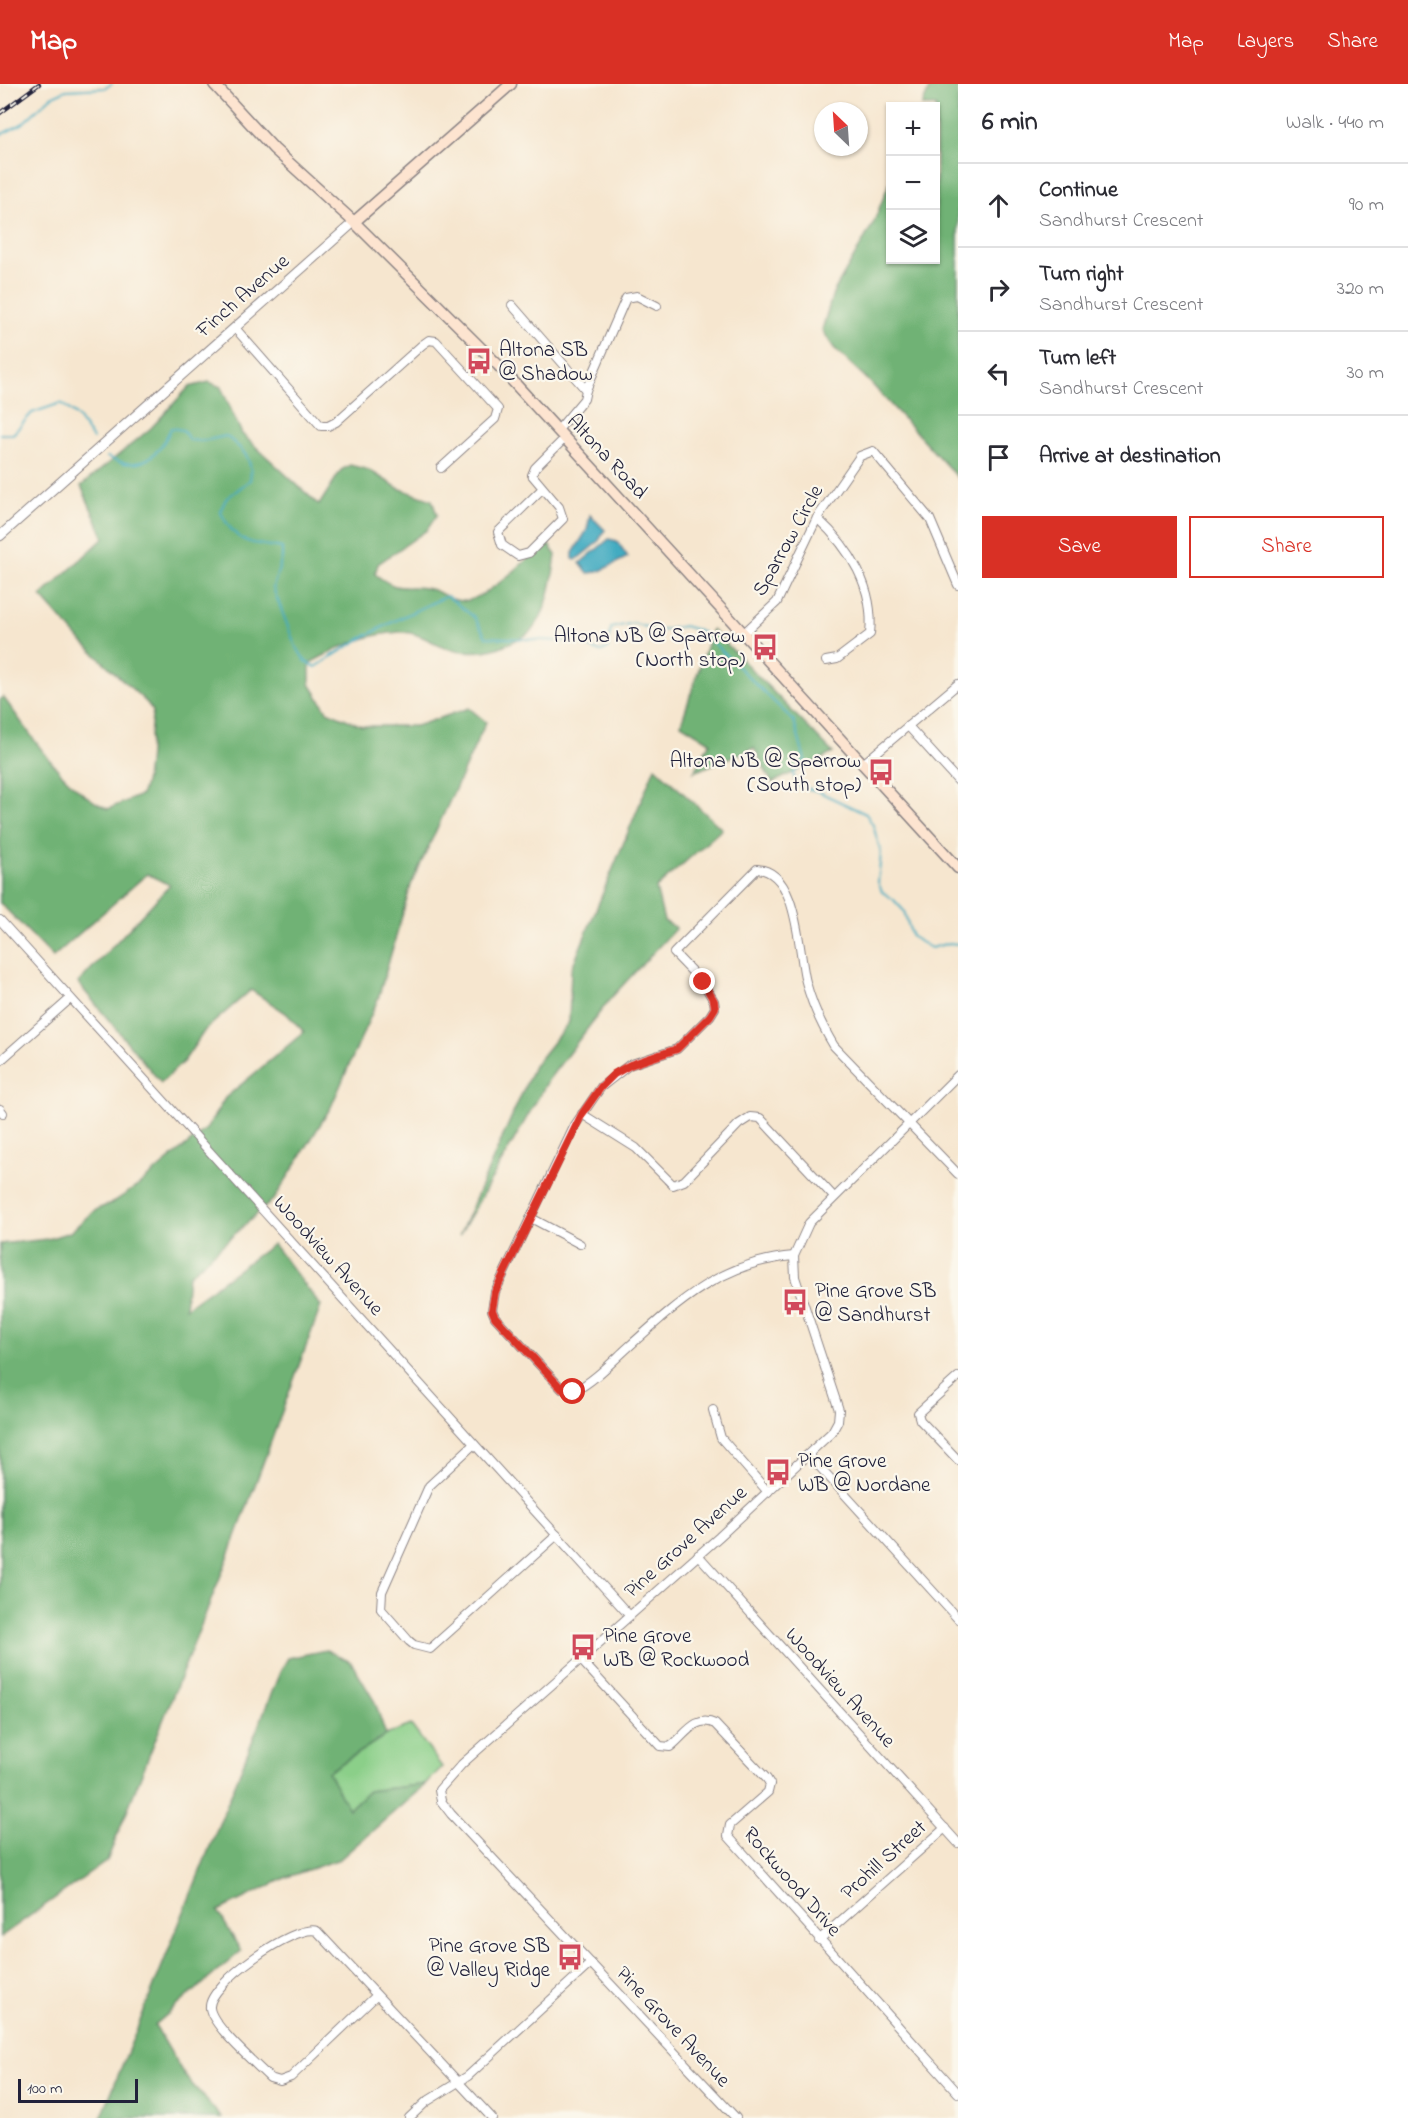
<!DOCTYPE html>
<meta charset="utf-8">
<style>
:root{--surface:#fff;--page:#f7f7f7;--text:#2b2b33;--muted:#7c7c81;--line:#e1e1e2;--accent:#d93025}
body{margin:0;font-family:"Indie Flower",sans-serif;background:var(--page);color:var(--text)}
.controls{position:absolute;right:18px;top:18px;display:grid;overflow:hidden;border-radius:0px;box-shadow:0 2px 4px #0004}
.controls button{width:54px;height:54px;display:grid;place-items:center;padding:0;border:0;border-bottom:2px solid var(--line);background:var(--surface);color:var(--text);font:30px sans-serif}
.compass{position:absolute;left:814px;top:18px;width:54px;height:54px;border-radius:50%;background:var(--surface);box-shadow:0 2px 4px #0004;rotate:335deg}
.scale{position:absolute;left:18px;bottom:15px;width:120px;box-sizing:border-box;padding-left:6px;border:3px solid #22223b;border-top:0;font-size:16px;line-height:21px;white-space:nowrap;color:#22223b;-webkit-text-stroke:4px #fbf7ec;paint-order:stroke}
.stop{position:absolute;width:18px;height:18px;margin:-14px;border:4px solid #d93025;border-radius:50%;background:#fff}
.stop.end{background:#d93025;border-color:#fff;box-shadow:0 2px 6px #0008}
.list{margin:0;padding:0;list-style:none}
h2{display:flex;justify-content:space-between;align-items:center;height:78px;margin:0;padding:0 24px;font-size:26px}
h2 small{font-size:20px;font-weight:400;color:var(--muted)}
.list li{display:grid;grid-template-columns:39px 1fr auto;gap:18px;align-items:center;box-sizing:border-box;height:84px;padding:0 24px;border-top:2px solid var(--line)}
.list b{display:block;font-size:22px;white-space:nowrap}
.list p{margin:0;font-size:20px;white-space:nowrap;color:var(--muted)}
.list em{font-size:20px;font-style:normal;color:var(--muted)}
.actions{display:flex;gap:12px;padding:18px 24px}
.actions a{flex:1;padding:14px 0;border:2px solid var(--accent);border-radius:0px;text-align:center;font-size:21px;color:var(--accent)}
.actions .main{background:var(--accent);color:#fff}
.icon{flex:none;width:33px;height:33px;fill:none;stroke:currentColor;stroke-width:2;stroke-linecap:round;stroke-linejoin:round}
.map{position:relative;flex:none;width:958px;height:2034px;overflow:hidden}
header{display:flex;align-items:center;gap:36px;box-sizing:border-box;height:84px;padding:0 30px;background:var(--accent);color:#fff}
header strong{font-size:28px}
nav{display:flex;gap:33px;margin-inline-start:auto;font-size:21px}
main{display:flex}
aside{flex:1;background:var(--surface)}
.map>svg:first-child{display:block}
.green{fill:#8bcf89;stroke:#567862;stroke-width:1.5}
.forest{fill:#70b275;stroke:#496a58;stroke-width:1.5}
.water{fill:#42abc1;stroke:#32667e;stroke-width:1.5}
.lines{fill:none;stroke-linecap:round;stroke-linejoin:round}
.stream{stroke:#42abc1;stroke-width:2}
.minor-casing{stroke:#8c8485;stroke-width:10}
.tertiary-casing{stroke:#8c8485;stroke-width:11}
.secondary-casing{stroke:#8c8485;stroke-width:13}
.minor{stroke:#fff;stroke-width:8}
.tertiary{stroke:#fff;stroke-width:9}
.secondary{stroke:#fde4d0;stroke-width:10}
.rail-casing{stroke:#22223b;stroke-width:4.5}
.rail{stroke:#fbf7ec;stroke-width:2;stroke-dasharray:7;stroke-linecap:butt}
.route{stroke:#d93025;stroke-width:8}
.labels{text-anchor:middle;stroke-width:4.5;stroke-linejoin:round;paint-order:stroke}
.street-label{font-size:21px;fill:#22223b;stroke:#fbf7ec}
.poi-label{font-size:21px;fill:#22223b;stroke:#fbf7ec;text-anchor:start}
</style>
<header>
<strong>Map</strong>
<nav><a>Map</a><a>Layers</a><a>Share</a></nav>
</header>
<main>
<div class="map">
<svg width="958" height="2034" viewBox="0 0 958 2034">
<rect width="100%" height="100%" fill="#fbf7ec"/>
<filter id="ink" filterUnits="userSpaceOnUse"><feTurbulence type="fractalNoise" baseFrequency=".0167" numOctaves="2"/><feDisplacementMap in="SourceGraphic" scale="12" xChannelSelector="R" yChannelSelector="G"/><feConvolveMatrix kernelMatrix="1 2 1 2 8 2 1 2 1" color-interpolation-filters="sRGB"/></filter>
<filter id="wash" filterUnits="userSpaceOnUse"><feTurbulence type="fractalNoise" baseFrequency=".008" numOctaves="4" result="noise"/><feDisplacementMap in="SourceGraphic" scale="24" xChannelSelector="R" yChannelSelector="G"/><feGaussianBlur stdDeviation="1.35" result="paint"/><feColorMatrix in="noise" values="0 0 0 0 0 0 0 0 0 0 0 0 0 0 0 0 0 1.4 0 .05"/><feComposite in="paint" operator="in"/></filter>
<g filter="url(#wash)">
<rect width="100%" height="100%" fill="#f6e6cf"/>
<polygon class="green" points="411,1641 442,1683 426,1700 368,1707 349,1725 327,1688 386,1651"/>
<g class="forest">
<polygon points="931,0 958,0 958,394 868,296 834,264 822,246 833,209 873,140 890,97 890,176 936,176 936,22 922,22"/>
<path d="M 209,298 L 221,303 L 242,350 L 319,421 L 341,386 L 350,381 L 369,386 L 398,404 L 432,416 L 437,431 L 427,446 L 378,480 L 375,490 C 402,511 402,499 430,505 C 442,508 451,518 465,517 C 488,514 529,474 546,457 L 556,471 C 553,494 547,537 526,551 C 520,555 512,558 505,561 C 487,569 466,569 447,564 C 433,559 415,547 400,548 C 366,550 339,563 310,579 L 310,600 L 327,627 L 362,642 L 416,642 L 469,624 L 486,638 L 411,801 L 378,915 L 331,1023 L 275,1114 L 188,1192 L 185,1224 L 273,1160 L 321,1222 L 231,1466 L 107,1777 L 0,1853 L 0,1160 L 48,1155 L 70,1148 L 95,1126 L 112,1119 L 139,1101 L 207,1044 L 225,1014 L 304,948 L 286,929 L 251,906 L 205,946 L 184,977 L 161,999 L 78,899 L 170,801 L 147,790 L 53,873 L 0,819 L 0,616 L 3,613 C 33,652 62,704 108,725 L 141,711 C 151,689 148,652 153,627 L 147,619 L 79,555 L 41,512 L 104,454 L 81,402 L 151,344 L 189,303 Z"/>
<polygon points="712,545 833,669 772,699 754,664 694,688 710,658 681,640"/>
<polygon points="655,683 722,745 656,804 664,837 676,844 610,915 549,995 459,1152 534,982 569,938 571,886"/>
<polygon points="326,1566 351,1578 375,1618 386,1651 328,1688 349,1725 368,1707 426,1700 340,1775 287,1793 218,1827 241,1867 155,1941 184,1991 222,2034 101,2034 280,1588 288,1574"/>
</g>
<g class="water">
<polygon points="590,431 605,446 598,458 576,476 573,475 573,469 587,446"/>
<polygon points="609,455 617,457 628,473 598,488 588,489 580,479"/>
</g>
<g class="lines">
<g class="stream">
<polyline points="0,51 22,40 51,13 66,6 105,4 112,0"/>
<polyline points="0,350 13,350 32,329 61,319 76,331 93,355"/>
<path d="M 107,373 C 139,389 158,374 171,344 L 183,346 L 189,356 L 203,357 L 226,352 C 242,365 254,374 250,396 L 226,415 L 220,427 C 237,461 247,458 282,464 L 282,474 L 273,504 L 295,561 L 306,578 L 316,583 C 358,554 401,533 447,512 L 474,533 L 486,553 L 578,558 L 600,568 L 608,564 L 611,544 L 633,539 L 659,547 L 684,542 L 701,547 L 794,637 L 805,676 L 793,690 L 798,702 L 817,707 L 866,730 L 873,741 L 881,769 L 878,798 L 882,808 L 893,815 L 904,827 L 912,853 L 931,864 L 949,859 L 958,860"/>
</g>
</g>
</g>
<g filter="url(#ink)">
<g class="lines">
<g class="minor-casing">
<g id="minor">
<polyline points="512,221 586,306"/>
<polyline points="235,244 321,342 328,342 336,338 422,261 429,256 436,257 498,325 495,335 441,384"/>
<polyline points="558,346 584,315 586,306 626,214 637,212 657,222"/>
<polyline points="542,405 498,448 502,461 518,472 529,469 563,435 559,423 532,391 535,384 565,354"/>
<path d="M 817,434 C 850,464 875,504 870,550 L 837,575 L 826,577"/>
<polyline points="744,549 777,518 817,434 860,372 873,367 930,435 958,501"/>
<polyline points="908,642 958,697"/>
<polyline points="864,679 958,600"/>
<polyline points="0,836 629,1531"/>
<polyline points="0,977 70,915"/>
<polyline points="0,1025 3,1029"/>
<polyline points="582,1030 636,1064 673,1101 684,1097 739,1040 750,1033 760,1034 833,1112"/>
<polyline points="531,1134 580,1160"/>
<path d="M 794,1172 C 719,1178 675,1221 623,1268 C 607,1283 592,1298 573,1308 L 562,1305 L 495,1233 L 492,1226 L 495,1208 L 575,1041 L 601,1003 L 629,981 L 677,965 L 710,932 L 715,924 L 714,917 L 703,899 L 674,869 L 757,785 C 799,787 798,869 806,898 C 812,921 822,942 834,962 L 958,1090"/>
<polyline points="958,1293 918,1329 920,1336 958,1376"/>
<polyline points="713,1326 721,1354 768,1408"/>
<polyline points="474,1360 429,1402 382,1508 381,1525 409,1557 414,1561 430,1565 557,1451"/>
<polyline points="809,1371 958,1535"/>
<polyline points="698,1471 958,1759"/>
<path d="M 581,1576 L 660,1662 L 670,1663 C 685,1652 695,1630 715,1640 L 767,1695 L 770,1700 L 768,1708 L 730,1741 L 728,1752 L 958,2009"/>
<polyline points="819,1856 945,1744"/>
<path d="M 376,1912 L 291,1993 L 280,1997 L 270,1994 C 256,1980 212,1942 210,1924 C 207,1901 295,1839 317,1847 L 492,2034"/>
<polyline points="409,2034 426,2018 468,1992 591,1879"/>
<polyline points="736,2034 451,1730 441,1717 439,1706 462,1680 719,1453 832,1348 838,1337 839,1326 795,1193 794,1172 809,1139 958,991"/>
</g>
</g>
<g class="tertiary-casing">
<polyline id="tertiary" points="0,452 354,138"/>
</g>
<g class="secondary-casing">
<g id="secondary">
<polyline points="214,0 274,65 354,138 498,281 958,784"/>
<polyline points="354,138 511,0"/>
</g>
</g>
<use href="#minor" class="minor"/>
<use href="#tertiary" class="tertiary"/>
<use href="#secondary" class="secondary"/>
<g class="rail-casing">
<polyline id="rail" points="0,29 39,0"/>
</g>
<use href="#rail" class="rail"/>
</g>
</g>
<g class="lines" filter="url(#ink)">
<polyline class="route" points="573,1308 562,1305 495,1233 492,1226 495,1208 582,1030 601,1003 614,990 630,981 677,965 710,932 715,924 714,917 703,898"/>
</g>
<defs>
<g id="bus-bare" transform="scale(2.07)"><path d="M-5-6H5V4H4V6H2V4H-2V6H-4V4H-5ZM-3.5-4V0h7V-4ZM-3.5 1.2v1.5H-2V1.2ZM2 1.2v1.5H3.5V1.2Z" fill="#d1495b" stroke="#fbf7ec" stroke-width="2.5" paint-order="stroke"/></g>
</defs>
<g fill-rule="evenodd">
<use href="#bus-bare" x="479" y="277"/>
<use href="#bus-bare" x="765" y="563"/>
<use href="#bus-bare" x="881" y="688"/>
<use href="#bus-bare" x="795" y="1218"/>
<use href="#bus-bare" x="778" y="1388"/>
<use href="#bus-bare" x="583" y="1563"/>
<use href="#bus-bare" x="570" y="1873"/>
</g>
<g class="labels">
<g class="street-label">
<text transform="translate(242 211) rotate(-41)" y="7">Finch Avenue</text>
<text transform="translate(608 372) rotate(47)" y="7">Altona Road</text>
<text transform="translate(787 456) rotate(-61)" y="7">Sparrow Circle</text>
<text transform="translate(329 1171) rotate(48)" y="7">Woodview Avenue</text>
<text transform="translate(685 1457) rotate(-42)" y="7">Pine Grove Avenue</text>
<text transform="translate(841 1603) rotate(48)" y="7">Woodview Avenue</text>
<text transform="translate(883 1775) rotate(-42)" y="7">Prohill Street</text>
<text transform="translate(793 1797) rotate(49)" y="7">Rockwood Drive</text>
<text transform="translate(674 1942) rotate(47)" y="7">Pine Grove Avenue</text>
</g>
<g class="poi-label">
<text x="499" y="272">Altona SB<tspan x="499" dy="24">@ Shadow</tspan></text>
<text x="745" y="558" text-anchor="end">Altona NB @ Sparrow<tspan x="745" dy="24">(North stop)</tspan></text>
<text x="861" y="683" text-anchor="end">Altona NB @ Sparrow<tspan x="861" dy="24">(South stop)</tspan></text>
<text x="815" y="1213">Pine Grove SB<tspan x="815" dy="24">@ Sandhurst</tspan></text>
<text x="798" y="1383">Pine Grove<tspan x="798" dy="24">WB @ Nordane</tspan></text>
<text x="603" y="1558">Pine Grove<tspan x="603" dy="24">WB @ Rockwood</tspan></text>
<text x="550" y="1868" text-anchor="end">Pine Grove SB<tspan x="550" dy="24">@ Valley Ridge</tspan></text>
</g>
</g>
</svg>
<div class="controls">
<button>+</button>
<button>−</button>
<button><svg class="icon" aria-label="layers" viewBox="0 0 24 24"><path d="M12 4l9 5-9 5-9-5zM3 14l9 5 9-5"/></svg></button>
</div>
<svg class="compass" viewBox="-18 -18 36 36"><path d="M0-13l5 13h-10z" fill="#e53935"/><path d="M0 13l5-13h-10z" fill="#7c7c81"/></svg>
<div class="scale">100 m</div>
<div class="stop" style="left:573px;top:1308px"></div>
<div class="stop end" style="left:703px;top:898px"></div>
</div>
<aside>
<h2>6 min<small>Walk · 440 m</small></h2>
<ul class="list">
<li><svg class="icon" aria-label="ahead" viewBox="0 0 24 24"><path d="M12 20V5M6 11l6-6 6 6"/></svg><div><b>Continue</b><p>Sandhurst Crescent</p></div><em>90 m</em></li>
<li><svg class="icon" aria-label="right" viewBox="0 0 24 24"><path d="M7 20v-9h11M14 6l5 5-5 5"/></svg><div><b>Turn right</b><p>Sandhurst Crescent</p></div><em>320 m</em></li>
<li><svg class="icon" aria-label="left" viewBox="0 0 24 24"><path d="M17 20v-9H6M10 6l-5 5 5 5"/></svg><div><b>Turn left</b><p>Sandhurst Crescent</p></div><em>30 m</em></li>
<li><svg class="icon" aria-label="arrive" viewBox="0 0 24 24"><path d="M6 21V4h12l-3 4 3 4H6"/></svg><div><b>Arrive at destination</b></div></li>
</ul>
<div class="actions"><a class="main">Save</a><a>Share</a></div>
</aside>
</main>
